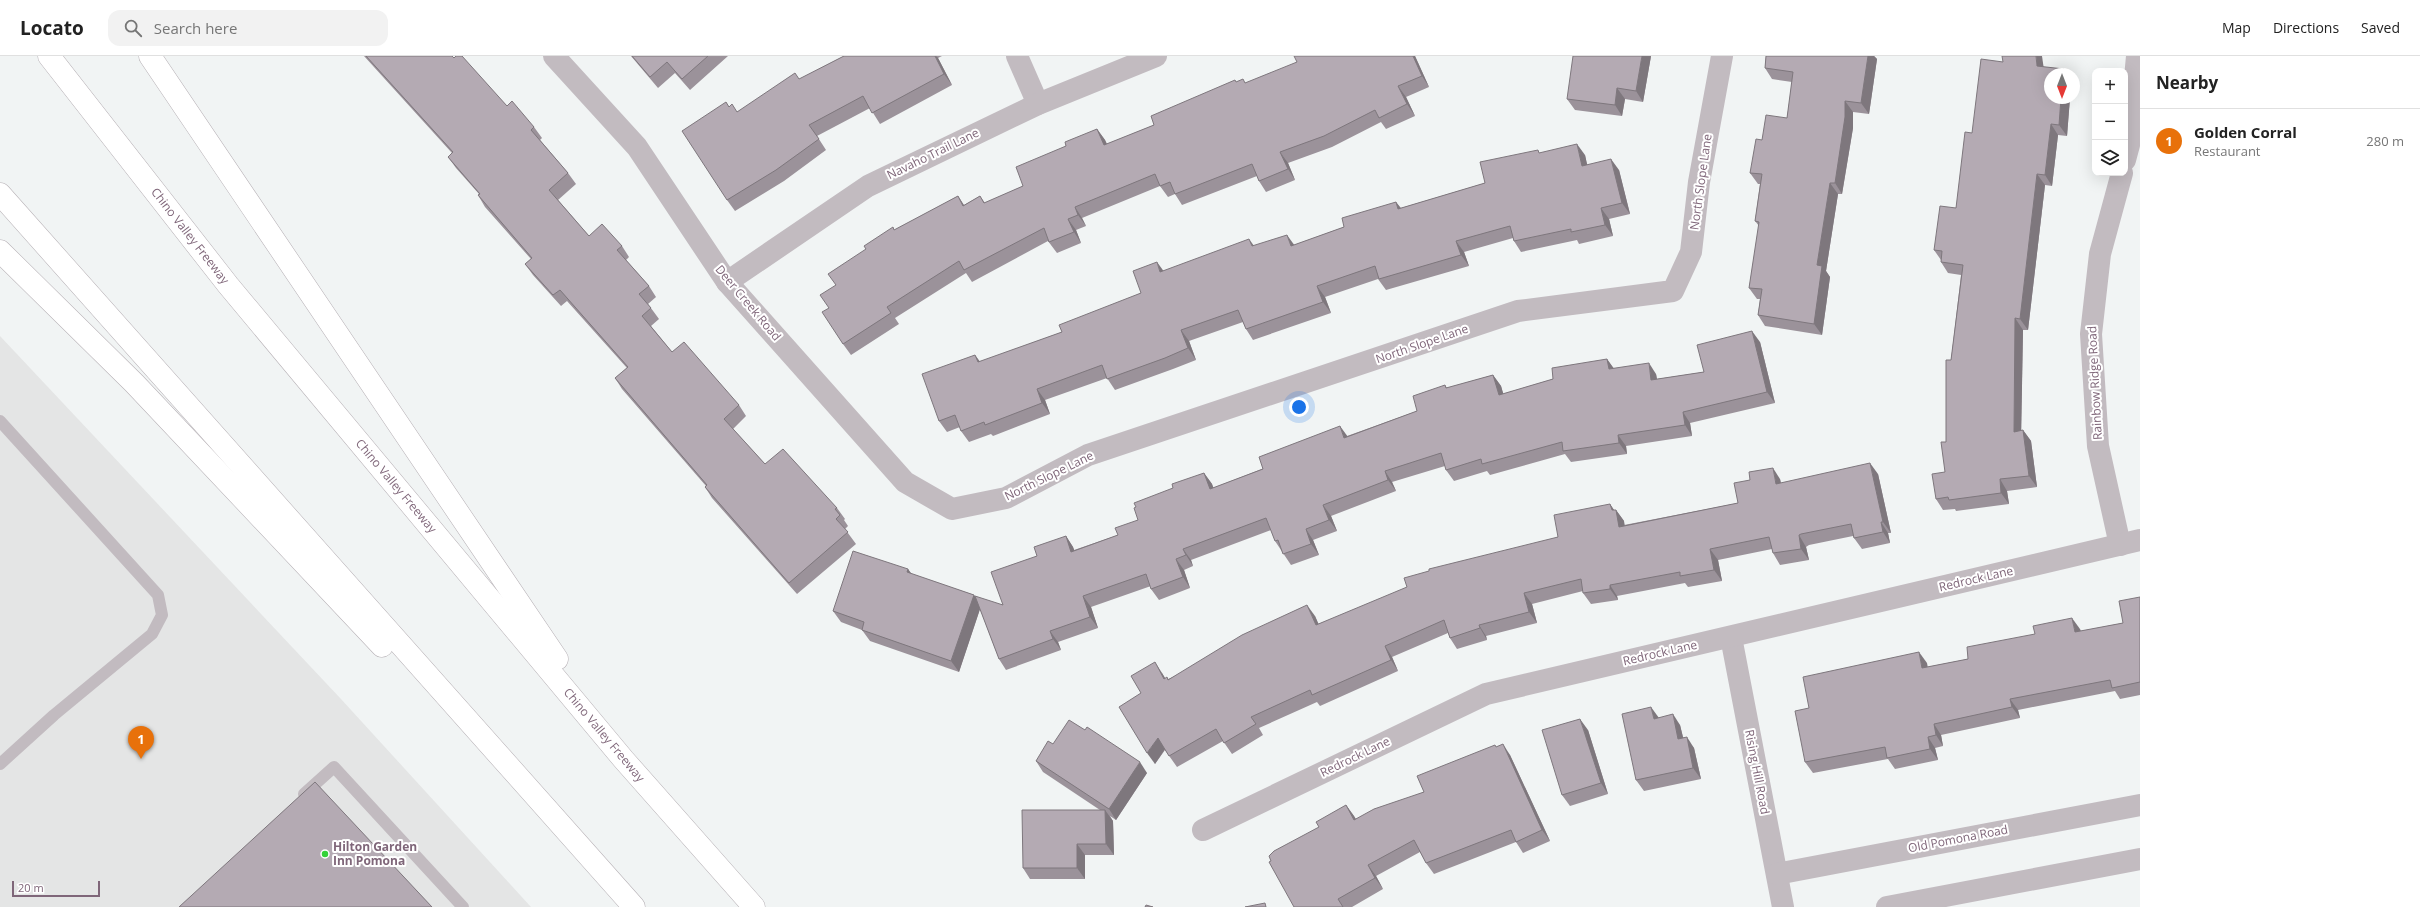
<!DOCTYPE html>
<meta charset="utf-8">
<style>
:root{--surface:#fff;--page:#f2f2f2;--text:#222;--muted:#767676;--line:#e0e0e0;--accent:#2a712c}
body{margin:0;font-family:"Open Sans",sans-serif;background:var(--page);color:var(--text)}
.controls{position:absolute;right:12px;top:12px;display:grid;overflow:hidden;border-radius:8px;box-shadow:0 4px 16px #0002}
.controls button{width:36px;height:36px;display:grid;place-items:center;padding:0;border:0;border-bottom:1px solid var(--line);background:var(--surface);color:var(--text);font:20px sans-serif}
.compass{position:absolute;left:2044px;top:12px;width:36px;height:36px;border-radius:50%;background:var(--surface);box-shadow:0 4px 16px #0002;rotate:180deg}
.scale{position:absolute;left:12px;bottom:10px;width:88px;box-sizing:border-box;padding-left:4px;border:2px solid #7f6679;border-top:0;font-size:11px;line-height:14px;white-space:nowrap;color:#7f6679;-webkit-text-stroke:3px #fff;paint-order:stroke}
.you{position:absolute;left:1299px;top:351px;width:14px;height:14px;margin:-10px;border:3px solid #fff;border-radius:50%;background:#1a73e8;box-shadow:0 0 0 6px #1a73e833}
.badge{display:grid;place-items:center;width:26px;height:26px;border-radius:50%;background:var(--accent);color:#fff;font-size:13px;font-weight:700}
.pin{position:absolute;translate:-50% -33px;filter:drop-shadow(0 1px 2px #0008)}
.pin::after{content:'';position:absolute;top:21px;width:14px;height:12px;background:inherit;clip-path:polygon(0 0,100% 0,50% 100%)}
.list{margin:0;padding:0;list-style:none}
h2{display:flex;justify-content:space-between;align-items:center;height:52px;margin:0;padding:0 16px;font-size:17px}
h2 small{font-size:13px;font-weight:400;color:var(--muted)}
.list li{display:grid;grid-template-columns:26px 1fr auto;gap:12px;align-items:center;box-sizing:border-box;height:64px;padding:0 16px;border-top:1px solid var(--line)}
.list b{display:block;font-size:15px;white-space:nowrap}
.list p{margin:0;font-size:13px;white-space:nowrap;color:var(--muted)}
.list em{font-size:13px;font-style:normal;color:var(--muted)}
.icon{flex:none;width:22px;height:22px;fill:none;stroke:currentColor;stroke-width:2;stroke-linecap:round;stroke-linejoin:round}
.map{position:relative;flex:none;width:2140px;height:851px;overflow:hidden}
header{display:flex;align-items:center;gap:24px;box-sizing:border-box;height:56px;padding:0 20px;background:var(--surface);border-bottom:1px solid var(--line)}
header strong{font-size:19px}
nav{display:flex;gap:22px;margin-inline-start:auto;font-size:14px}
.search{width:280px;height:36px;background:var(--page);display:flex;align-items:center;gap:10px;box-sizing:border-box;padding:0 14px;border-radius:12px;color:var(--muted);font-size:15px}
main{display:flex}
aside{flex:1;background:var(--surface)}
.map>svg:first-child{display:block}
.built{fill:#e4e5e5}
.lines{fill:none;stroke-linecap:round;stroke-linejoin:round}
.highway-casing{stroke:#b6b0b5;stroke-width:23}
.lane{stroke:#c2bbc0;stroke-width:12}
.street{stroke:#c2bbc0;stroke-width:22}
.highway{stroke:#fff;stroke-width:22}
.wall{fill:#9b929a}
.shaded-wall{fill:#7e777d}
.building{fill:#b4aab3;stroke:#7e777d}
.poi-dot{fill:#33d238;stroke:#fff;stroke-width:1.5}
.labels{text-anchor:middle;stroke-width:4;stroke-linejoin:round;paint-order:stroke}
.street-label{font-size:12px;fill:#7f6679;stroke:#fff}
.poi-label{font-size:12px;font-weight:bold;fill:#7f6679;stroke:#fff;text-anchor:start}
</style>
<header>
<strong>Locato</strong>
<div class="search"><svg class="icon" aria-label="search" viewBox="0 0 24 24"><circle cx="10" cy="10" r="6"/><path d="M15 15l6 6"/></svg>Search here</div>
<nav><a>Map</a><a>Directions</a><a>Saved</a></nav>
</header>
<main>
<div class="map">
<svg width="2140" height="851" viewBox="0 0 2140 851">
<rect width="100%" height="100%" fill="#f1f4f4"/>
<polygon class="built" points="0,280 341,643 531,851 0,851"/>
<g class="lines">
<g class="highway-casing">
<g id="highway">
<polyline points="49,0 228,229 624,704 754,851"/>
<polyline points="150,0 557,603"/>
<polyline points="0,138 634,851"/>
<polyline points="0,195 134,327 382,590"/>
</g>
</g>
<g class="lane">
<polyline points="0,365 158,539 162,559 152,578 54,659 0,708"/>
<polyline points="304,738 334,711 463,851"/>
</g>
<g class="street">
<polyline points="554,0 637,91 727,226 905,426 952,453 1006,442 1088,399 1518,255 1673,235 1691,196 1699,126 1722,0"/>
<polyline points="1017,0 1038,48"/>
<polyline points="2125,104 2129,89 2137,0"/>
<polyline points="727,226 868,130 1038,48 1156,0"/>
<polyline points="2120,489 2098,390 2091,278 2100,198 2122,117"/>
<polyline points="1731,581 1783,851"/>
<polyline points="1203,774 1486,638 2140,484"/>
<polyline points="1777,818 2140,749"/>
<polyline points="1887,851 2140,803"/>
</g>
<use href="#highway" class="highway"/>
</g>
<g class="wall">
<polygon points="364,0 452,0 507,50 534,71 542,82 540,84 568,117 576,128 558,144 589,180 622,190 629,201 626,204 649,230 656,241 648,248 659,263 651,270 672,296 739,349 746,360 733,373 765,408 837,452 845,463 844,464 848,470 845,473 856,488 797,538 712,442 705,431 706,430 622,333 615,322 627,312 567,245 561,250 533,219 525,208 531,203 485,151 478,139 479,138 456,112 448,101 452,97"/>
<polygon points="631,0 728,0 690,34 675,17 658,32"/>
<polygon points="844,0 942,0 938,2 952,29 880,68 870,52 817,80 826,94 784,125 735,155 727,144 726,46 729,51 737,56"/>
<polygon points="1415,0 1429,31 1406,41 1415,60 1386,73 1381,66 1332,91 1288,107 1295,124 1266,136 1259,125 1257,120 1182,149 1175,138 1168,141 1160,130 1082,162 1086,170 1076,174 1081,187 1057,197 1048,185 972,226 966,217 895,262 899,268 851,299 843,288 829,252 836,229 895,174 958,140 964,149 980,140 985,147 1023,130 1066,90 1097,73 1105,84 1107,88 1154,69 1236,26 1246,27"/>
<polygon points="1651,0 1643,46 1625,43 1622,60 1575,54 1567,43"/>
<polygon points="1766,0 1874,0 1877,3 1869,58 1853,56 1853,72 1842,138 1838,138 1826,215 1830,221 1822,279 1765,270 1758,259 1760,243 1757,243 1749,232 1759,170 1755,165 1760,128 1758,128 1750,117 1762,84 1787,62 1792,26 1772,23 1765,12"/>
<polygon points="2003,6 2043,10 2050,42 2070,42 2067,80 2058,79 2052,130 2045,129 2028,274 2023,274 2021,375 2023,374 2031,385 2037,431 2007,435 2009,448 1956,455 1955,453 1943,454 1936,443 1945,416 1951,304 1961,219 1948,217 1941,206 1941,204 1934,194 1956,152 1972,77"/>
<polygon points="1540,97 1585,99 1587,109 1619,114 1630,158 1609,163 1613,180 1579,188 1577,184 1521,196 1514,185 1513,182 1464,196 1469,210 1386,234 1378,223 1325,241 1331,257 1253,284 1246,273 1243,266 1189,285 1196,304 1173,313 1115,334 1107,322 1045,344 1050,358 993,380 991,378 969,386 961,375 960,371 947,376 939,365 975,299 980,306 1062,276 1141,237 1163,215 1254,190 1294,189 1344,171 1396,146 1401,152 1485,127"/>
<polygon points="1760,286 1775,347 1690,367 1692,380 1626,390 1627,398 1571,406 1565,398 1490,419 1487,415 1454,425 1446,414 1445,410 1392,426 1396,435 1331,460 1337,475 1313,484 1319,499 1291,509 1275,485 1271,474 1191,504 1193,510 1184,514 1190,532 1159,544 1151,533 1151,530 1091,551 1098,572 1058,586 1061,594 1006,614 999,603 980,553 959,616 870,585 862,574 841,566 833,555 908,513 911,518 974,539 977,544 1003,549 1037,500 1066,480 1073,491 1074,494 1118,479 1138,464 1173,432 1204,417 1212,428 1213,432 1347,380 1417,355 1445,329 1447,332 1493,319 1501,330 1503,338 1553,323 1607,303 1613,312 1656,318 1657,323 1704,316"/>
<polygon points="1878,418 1891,477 1888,477 1890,487 1862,493 1854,482 1853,480 1809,489 1806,491 1809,504 1780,509 1773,497 1772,493 1718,504 1722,525 1688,531 1685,527 1617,540 1618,544 1591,548 1583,537 1583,535 1532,548 1537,567 1486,580 1487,584 1457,593 1450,582 1448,577 1392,601 1398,615 1320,650 1317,646 1259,672 1263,679 1232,698 1223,685 1177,711 1165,694 1155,708 1141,637 1162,617 1165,622 1168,623 1315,560 1318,568 1558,481 1610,448 1614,454 1616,454 1624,465 1624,469 1738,447 1780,423 1781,427"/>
<polygon points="2140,541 2140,639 2120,643 2115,635 2018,654 2020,662 1941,679 1943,690 1935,692 1938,704 1895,713 1888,703 1813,717 1805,706 1809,652 1927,607 1927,611 1968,603 2080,573 2081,575 2123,567"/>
<polygon points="1659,661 1680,669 1683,681 1694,692 1701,723 1644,735 1636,724"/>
<polygon points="1588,674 1608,738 1570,750 1562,739"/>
<polygon points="1053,688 1147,717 1116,764 1110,760 1113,765 1114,799 1085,799 1085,823 1030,823 1023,812 1100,754 1043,716 1036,705"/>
<polygon points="1496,691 1510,699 1550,785 1523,797 1516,786 1434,818 1426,807 1420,796 1376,820 1383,833 1352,851 1294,851 1319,771 1346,749 1356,763 1424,736"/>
</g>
<g class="shaded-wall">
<polygon points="935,0 936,0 938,2 952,29 944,18"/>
<polygon points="1413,0 1415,0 1429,31 1422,20"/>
<polygon points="1642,0 1651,0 1643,46 1636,35"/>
<polygon points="1868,0 1874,0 1877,3 1869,58 1861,47"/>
<polygon points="2036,0 2042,0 2045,21 2037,10"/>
<polygon points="2064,13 2068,18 2064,18"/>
<polygon points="1398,30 1406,41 1415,60 1407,48"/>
<polygon points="1617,32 1625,43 1622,60 1615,49"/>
<polygon points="2061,42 2070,42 2067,80 2059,69"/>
<polygon points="1845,45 1853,56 1853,72 1842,138 1835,127"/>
<polygon points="2051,68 2058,79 2052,130 2045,119"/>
<polygon points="1097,73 1105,84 1112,100 1104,89"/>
<polygon points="1577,88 1585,99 1590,121 1582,110"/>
<polygon points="1280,96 1288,107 1295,124 1288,113"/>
<polygon points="1611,103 1619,114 1630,158 1622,147"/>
<polygon points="2037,118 2045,129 2028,274 2020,263"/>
<polygon points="1830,127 1838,138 1826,215 1830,221 1822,279 1814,268 1817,209"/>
<polygon points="958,140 965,151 963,150"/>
<polygon points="1396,146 1404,157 1398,153"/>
<polygon points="1075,151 1082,162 1086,170 1078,159"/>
<polygon points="1601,152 1609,163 1613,180 1605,169"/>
<polygon points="1068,163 1076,174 1081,187 1074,176"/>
<polygon points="1287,179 1295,190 1291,190"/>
<polygon points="1249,183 1257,194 1252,190"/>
<polygon points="1456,185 1464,196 1469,210 1461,199"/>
<polygon points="1157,206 1165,217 1160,216"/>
<polygon points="1317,230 1325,241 1331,257 1323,246"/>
<polygon points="2015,262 2023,274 2021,387 2014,376"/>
<polygon points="1181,274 1189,285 1196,304 1188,292"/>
<polygon points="1752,275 1760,286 1775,347 1767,336"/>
<polygon points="975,299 983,310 978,306"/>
<polygon points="1607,303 1615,314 1609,313"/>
<polygon points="1649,307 1656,318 1659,335 1651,324"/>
<polygon points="1493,319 1501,330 1507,350 1499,339"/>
<polygon points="1037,333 1045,344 1050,358 1042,347"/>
<polygon points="1683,356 1690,367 1692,380 1685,369"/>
<polygon points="1340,370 1348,381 1344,382"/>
<polygon points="2023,374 2031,385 2037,431 2029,420"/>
<polygon points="1618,379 1626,390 1627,398 1619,387"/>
<polygon points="1870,407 1878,418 1891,477 1883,466"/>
<polygon points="1773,412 1780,423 1783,439 1776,428"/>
<polygon points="1385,415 1392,426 1396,435 1388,424"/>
<polygon points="1204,417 1212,428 1218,444 1210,433"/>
<polygon points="2000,423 2007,435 2009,448 2001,437"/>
<polygon points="1610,448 1616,457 1616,454 1624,465 1627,482 1619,471 1612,454"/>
<polygon points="1323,449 1331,460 1337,475 1329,464"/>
<polygon points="1881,466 1888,477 1890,487 1883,476"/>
<polygon points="1306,473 1313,484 1319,499 1311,488"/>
<polygon points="1799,479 1806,491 1809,504 1801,493"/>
<polygon points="1066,480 1073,491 1079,507 1071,496"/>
<polygon points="1183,493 1191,504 1193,510 1186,499"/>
<polygon points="1710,493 1718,504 1722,525 1714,514"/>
<polygon points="1176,503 1184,514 1190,532 1183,521"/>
<polygon points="908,513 916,524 907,516"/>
<polygon points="1610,529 1617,540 1618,544 1610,533"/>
<polygon points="1524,537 1532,548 1537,567 1529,556"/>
<polygon points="974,539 981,550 959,616 951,605"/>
<polygon points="1083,540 1091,551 1098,572 1090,561"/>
<polygon points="1307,549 1315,560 1324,580 1316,569"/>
<polygon points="2072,562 2080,573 2083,587 2075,576"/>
<polygon points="1479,569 1486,580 1487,584 1480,572"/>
<polygon points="1050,575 1058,586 1061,594 1053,583"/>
<polygon points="1385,590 1392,601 1398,615 1391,604"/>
<polygon points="1919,596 1927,607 1930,623 1922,612"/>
<polygon points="1155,606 1162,617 1172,634 1164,623"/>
<polygon points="2010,643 2018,654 2020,662 2012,651"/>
<polygon points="1651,651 1659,662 1654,663"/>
<polygon points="1673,658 1680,669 1686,694 1678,683"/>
<polygon points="1580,663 1588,674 1608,738 1601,727"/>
<polygon points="1934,668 1941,679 1943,690 1936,679"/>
<polygon points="1687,681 1694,692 1701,723 1693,712"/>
<polygon points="1928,681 1935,692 1938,704 1930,693"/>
<polygon points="1158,682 1165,693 1155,708 1147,697"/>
<polygon points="1503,688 1510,699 1550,785 1542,774"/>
<polygon points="1140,706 1147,717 1116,764 1109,753"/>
<polygon points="1346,749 1354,760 1362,775 1354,764"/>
<polygon points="1105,754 1113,765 1114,799 1106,788"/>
<polygon points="1077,788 1085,799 1085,823 1077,812"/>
<polygon points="1368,809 1376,820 1383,833 1375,822"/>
</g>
<g class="building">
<polygon points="366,0 452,0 454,2 456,0 462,0 507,50 512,45 534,71 531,74 568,117 549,134 589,180 602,168 622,190 617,194 649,230 639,238 651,252 642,260 672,296 684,286 739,349 724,363 765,408 783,393 837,452 835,453 840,459 836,463 848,476 789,527 705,431 707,429 615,322 628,311 560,234 553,239 525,208 532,202 478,139 480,138 448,101 453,96"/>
<polygon points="632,0 708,0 682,23 667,6 650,21"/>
<polygon points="844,0 935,0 944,18 872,57 863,40 809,69 819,83 776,114 727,144 682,75 726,46 729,51 732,48 737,56 795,17 799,23"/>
<polygon points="1294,0 1413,0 1422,20 1398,30 1407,48 1379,62 1375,54 1324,80 1280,96 1288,113 1259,125 1252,108 1175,138 1170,126 1160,130 1155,118 1075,151 1078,159 1068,163 1074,176 1049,186 1044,172 964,214 959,205 887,251 891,257 843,288 822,256 829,252 820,239 836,229 828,218 866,193 864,190 893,171 894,174 958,140 963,150 980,140 984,147 1023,130 1016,111 1066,90 1065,86 1097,73 1104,89 1154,69 1151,60 1235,24 1236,26 1243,23 1245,27 1297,6"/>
<polygon points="1573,0 1642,0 1636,35 1617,32 1615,49 1567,43"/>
<polygon points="1766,0 1868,0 1861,47 1845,45 1845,61 1835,127 1830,127 1817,209 1822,210 1814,268 1758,259 1762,233 1749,232 1759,166 1755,165 1762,118 1750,117 1756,83 1762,84 1766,59 1787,62 1793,16 1765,12"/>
<polygon points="2002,0 2036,0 2037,10 2064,13 2064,18 2050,18 2050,42 2061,42 2059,69 2051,68 2045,119 2037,118 2020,263 2015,262 2014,376 2023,374 2029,420 2000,423 2001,437 1949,444 1948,441 1936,443 1932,418 1945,416 1941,386 1946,386 1946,304 1951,304 1963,209 1941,206 1942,195 1934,194 1940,150 1956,152 1965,76 1972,77 1981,3 2003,6"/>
<polygon points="1577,88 1582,110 1611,103 1622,147 1601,152 1605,169 1571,176 1571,173 1514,185 1510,170 1456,185 1461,199 1379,223 1375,210 1317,230 1323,246 1246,273 1238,254 1181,274 1188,292 1165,302 1107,323 1102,309 1037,333 1042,347 985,369 984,366 961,375 955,359 939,365 922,318 975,299 978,306 1062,276 1059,269 1141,237 1133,215 1157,206 1160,216 1249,183 1252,190 1287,179 1291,190 1344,171 1342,162 1396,146 1398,153 1485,127 1480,106 1538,94 1539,97"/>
<polygon points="1752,275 1767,336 1683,356 1685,369 1618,379 1619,387 1563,395 1562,386 1482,408 1481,403 1446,414 1441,397 1385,415 1388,424 1323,449 1329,464 1306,473 1311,488 1283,498 1278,484 1275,485 1266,462 1183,493 1186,499 1176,503 1183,521 1151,533 1146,518 1083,540 1090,561 1050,575 1053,583 999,603 975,540 1003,549 991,516 1037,500 1034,491 1066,480 1071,496 1118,479 1115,472 1138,464 1134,452 1136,451 1134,447 1173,432 1172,428 1204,417 1210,433 1263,413 1259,401 1340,370 1344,382 1417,355 1413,340 1445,329 1446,332 1493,319 1499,339 1553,323 1552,312 1607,303 1609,313 1649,307 1651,324 1704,316 1697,289"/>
<polygon points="1870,407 1883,466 1881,466 1883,476 1854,482 1851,468 1801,478 1799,479 1801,493 1773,497 1769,481 1710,493 1714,514 1680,520 1680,516 1610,529 1610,533 1583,537 1581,523 1524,537 1529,556 1479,569 1480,572 1450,582 1444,564 1385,590 1391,604 1312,639 1310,634 1251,661 1256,668 1224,687 1216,673 1169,700 1158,682 1147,697 1119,651 1141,637 1131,620 1155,606 1164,623 1167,621 1168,624 1242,579 1307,549 1316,569 1407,531 1404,522 1429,515 1429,513 1558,481 1554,459 1610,448 1612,454 1616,454 1619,471 1738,447 1734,427 1750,424 1749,416 1773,412 1776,428"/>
<polygon points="853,495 908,513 907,516 974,539 951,605 862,574 864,566 833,555"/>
<polygon points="2140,541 2140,626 2112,632 2110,624 2010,643 2012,651 1934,668 1936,679 1928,681 1930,693 1887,702 1885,691 1805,706 1795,655 1809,652 1803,621 1919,596 1922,612 1968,603 1967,591 2035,578 2033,570 2072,562 2075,576 2123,567 2119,545"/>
<polygon points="1651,651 1654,663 1673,658 1678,683 1687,681 1693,712 1636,724 1622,658"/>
<polygon points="1580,663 1601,727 1562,739 1542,674"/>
<polygon points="1069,664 1085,674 1087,671 1140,706 1109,753 1036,705 1048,685 1053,688"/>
<polygon points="1503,688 1542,774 1516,786 1511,774 1426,807 1414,784 1368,809 1375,822 1338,843 1343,851 1294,851 1269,806 1271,805 1269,800 1274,795 1319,771 1316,766 1346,749 1354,764 1374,753 1424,736 1417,720 1495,689 1496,691"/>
<polygon points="315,726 432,851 179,851"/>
<polygon points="1022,754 1105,754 1106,788 1077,788 1077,812 1023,812"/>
<polygon points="1265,847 1266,851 1245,851"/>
<polygon points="1146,849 1153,851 1145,851"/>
</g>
<circle class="poi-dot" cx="325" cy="798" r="4"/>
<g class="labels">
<g class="street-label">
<text transform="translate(933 98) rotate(-26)" y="4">Navaho Trail Lane</text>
<text transform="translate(1701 126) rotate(-82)" y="4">North Slope Lane</text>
<text transform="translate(190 180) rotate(52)" y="4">Chino Valley Freeway</text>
<text transform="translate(748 247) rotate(50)" y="4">Deer Creek Road</text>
<text transform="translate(1422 288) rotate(-19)" y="4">North Slope Lane</text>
<text transform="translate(2095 327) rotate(-93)" y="4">Rainbow Ridge Road</text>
<text transform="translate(1049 420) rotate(-26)" y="4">North Slope Lane</text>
<text transform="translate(396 430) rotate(50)" y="4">Chino Valley Freeway</text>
<text transform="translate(1976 523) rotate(-13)" y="4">Redrock Lane</text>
<text transform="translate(1660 597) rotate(-13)" y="4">Redrock Lane</text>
<text transform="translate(604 679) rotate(50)" y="4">Chino Valley Freeway</text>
<text transform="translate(1355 701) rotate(-26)" y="4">Redrock Lane</text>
<text transform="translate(1757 716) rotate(79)" y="4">Rising Hill Road</text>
<text transform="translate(1958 783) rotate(-11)" y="4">Old Pomona Road</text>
</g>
<g class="poi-label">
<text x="333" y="795">Hilton Garden<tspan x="333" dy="14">Inn Pomona</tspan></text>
</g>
</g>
</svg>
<div class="controls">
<button>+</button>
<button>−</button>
<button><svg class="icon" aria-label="layers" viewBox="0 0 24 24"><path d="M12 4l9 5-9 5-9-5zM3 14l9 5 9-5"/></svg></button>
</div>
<svg class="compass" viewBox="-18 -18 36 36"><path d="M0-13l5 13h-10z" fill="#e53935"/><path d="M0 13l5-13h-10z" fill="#767676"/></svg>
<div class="scale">20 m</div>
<div class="you"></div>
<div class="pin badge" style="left:141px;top:703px;background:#e8710a">1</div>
</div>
<aside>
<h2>Nearby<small></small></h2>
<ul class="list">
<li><span class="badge" style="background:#e8710a">1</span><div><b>Golden Corral</b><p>Restaurant</p></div><em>280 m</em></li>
</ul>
</aside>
</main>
